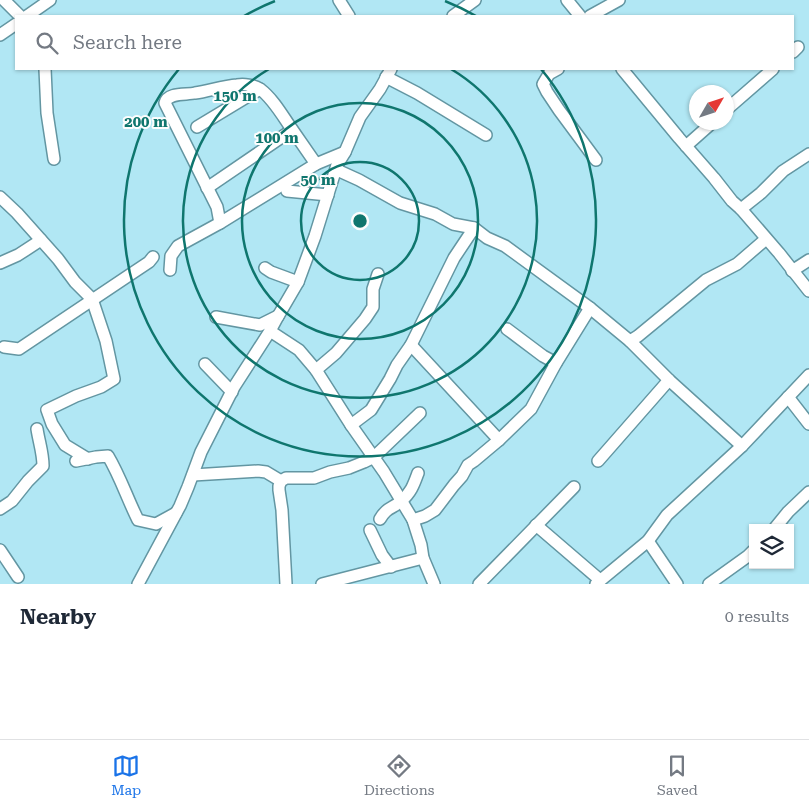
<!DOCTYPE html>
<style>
:root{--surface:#fff;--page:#f6f6f7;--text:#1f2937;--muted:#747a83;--line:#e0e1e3;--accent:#1a73e8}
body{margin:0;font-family:"Roboto Serif",serif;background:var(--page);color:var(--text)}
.controls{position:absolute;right:15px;bottom:15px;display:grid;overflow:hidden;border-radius:0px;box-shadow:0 1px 4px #0004}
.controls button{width:45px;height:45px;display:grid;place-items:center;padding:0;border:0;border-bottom:1px solid var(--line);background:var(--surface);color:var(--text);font:25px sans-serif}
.compass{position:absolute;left:689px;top:85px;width:45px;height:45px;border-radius:50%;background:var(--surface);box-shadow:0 1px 4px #0004;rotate:51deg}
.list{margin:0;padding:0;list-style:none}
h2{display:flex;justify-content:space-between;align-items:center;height:65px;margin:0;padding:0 20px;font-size:21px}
h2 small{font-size:16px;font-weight:400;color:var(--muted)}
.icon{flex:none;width:28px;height:28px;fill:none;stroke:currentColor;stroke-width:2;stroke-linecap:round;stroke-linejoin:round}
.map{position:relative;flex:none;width:809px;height:584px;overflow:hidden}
.search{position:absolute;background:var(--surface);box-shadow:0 1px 4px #0004;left:15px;right:15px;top:15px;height:55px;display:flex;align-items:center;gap:12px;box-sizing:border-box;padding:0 18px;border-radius:0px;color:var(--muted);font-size:19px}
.sheet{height:155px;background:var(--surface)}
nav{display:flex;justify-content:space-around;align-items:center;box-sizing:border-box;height:70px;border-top:1px solid var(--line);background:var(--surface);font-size:14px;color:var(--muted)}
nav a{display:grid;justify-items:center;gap:2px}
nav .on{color:var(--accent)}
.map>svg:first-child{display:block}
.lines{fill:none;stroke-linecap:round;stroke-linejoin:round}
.minor-casing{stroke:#6396a2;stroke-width:14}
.minor{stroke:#fff;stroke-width:11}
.ring{fill:none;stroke:#0f766e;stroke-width:2.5}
.centre{fill:#0f766e;stroke:#fdfdfd;stroke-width:2.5}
.ring-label{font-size:15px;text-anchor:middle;font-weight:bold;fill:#0f766e;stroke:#fdfdfd;stroke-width:4;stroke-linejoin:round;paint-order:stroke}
</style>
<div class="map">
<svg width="809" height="584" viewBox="0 0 809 584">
<rect width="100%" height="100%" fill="#b1e7f4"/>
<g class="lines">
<g class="minor-casing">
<g id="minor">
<polyline points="4,0 20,16"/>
<polyline points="339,0 349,16"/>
<polyline points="567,0 580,16"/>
<polyline points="27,16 50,0"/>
<polyline points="453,16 475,0"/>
<polyline points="590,16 619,0"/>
<polyline points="0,35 16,24"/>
<polyline points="793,52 798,47"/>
<polyline points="45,69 47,113 54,159"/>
<polyline points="558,69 549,74 543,84 547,92 559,110 596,160"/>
<polyline points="622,69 679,138 714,178 732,201 741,209 779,253 809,291"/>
<polyline points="386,77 417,93 486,135"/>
<polyline points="726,110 773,69"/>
<polyline points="197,127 260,89"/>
<polyline points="686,146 713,122"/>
<polyline points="337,170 359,180 400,203 435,214 453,224 474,228 454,258 411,345 397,365 390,379 371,410 351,425 384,472 413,520 421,545 423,558 434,584"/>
<polyline points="207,188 292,130"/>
<polyline points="287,191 328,195"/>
<polyline points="0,197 17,213 58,259 75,282 92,299 106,341 114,379 101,387 76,396 47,410 52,424 65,445 88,459"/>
<polyline points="741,209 761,193 783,171 809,154"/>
<path d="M 220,223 L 217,207 L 165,103 C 168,92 186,95 195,93 C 209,91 223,86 237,85 C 244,84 254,85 260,89 C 272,98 281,113 289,125 C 298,138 307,151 316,164"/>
<polyline points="474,228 487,238 505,246 590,308 630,341 669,380 742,446"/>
<polyline points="0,263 18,255 41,240"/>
<polyline points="265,268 271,272 298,282"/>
<polyline points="170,270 171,256 178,246 220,223 316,164 345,152"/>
<polyline points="792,271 809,260"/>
<polyline points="216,317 260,325 278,316"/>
<polyline points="507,329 543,356 556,363"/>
<polyline points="270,331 299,350 316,370 351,425"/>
<polyline points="630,341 638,336 706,280 737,264 766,239"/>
<polyline points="411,345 499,440"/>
<polyline points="4,347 19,349 125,278 149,262 153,257"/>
<polyline points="205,364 232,392"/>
<polyline points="316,370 336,353 365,319 373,307 373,289 378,274"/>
<polyline points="788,397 809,424"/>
<path d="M 76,461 L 96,457 L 108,456 C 120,476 127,498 138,520 L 156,524 L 176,513"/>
<polyline points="598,461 669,380"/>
<polyline points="193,475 258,471 266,472 281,481"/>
<path d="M 0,509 L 12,501 L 28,481 L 43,466 C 43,453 39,442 37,429"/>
<path d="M 380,519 C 387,507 392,509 401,501 C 411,493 414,484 418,473"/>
<polyline points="413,520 425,516 435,510 454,485 462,476 468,465 474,461 499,440 531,409 556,363 590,308"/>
<polyline points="536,525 600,580"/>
<polyline points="775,528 788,512 809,492"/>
<polyline points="370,530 382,555 391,567"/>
<polyline points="648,541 677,584"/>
<polyline points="0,550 18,577"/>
<polyline points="138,584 180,506 188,487 201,452 234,387 270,331 277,318 298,282 315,236 337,165 345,152 360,117 380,89 391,69"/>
<polyline points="286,584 282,510 279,490 279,486 281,481 286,478 314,478 330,472 349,468 364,462 374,457 420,413"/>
<polyline points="322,584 423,558"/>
<polyline points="479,584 574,487"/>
<polyline points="596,584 648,541 667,515 742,446 809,375"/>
<polyline points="709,584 748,556 753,551"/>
</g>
</g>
<use href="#minor" class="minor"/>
</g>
<g class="ring">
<circle cx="360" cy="221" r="59"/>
<circle cx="360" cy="221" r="118"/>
<path d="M451 69A177 177 0 1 1 269 69"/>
<path d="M244 16A236 236 0 0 1 275 1M445 1A236 236 0 0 1 476 16M541 69A236 236 0 1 1 179 69"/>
</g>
<circle cx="360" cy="221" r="8" class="centre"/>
<g class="ring-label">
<text x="235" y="101">150 m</text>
<text x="146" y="127">200 m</text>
<text x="277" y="143">100 m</text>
<text x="318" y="185">50 m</text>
</g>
</svg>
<div class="controls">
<button><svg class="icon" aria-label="layers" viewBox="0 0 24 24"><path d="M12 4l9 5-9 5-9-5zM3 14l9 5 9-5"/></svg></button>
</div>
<svg class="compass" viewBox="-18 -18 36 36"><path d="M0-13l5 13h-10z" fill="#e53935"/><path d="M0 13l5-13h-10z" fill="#747a83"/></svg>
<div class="search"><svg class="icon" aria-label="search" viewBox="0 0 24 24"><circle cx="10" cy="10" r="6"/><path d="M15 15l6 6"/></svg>Search here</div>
</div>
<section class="sheet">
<h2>Nearby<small>0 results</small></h2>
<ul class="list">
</ul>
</section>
<nav>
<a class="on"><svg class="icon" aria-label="map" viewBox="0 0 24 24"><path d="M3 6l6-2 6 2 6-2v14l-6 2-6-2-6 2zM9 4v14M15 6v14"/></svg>Map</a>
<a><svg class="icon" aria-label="directions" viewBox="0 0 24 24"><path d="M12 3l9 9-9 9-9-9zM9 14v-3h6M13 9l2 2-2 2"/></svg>Directions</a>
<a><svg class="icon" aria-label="saved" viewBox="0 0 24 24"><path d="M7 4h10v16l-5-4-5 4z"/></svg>Saved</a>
</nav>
